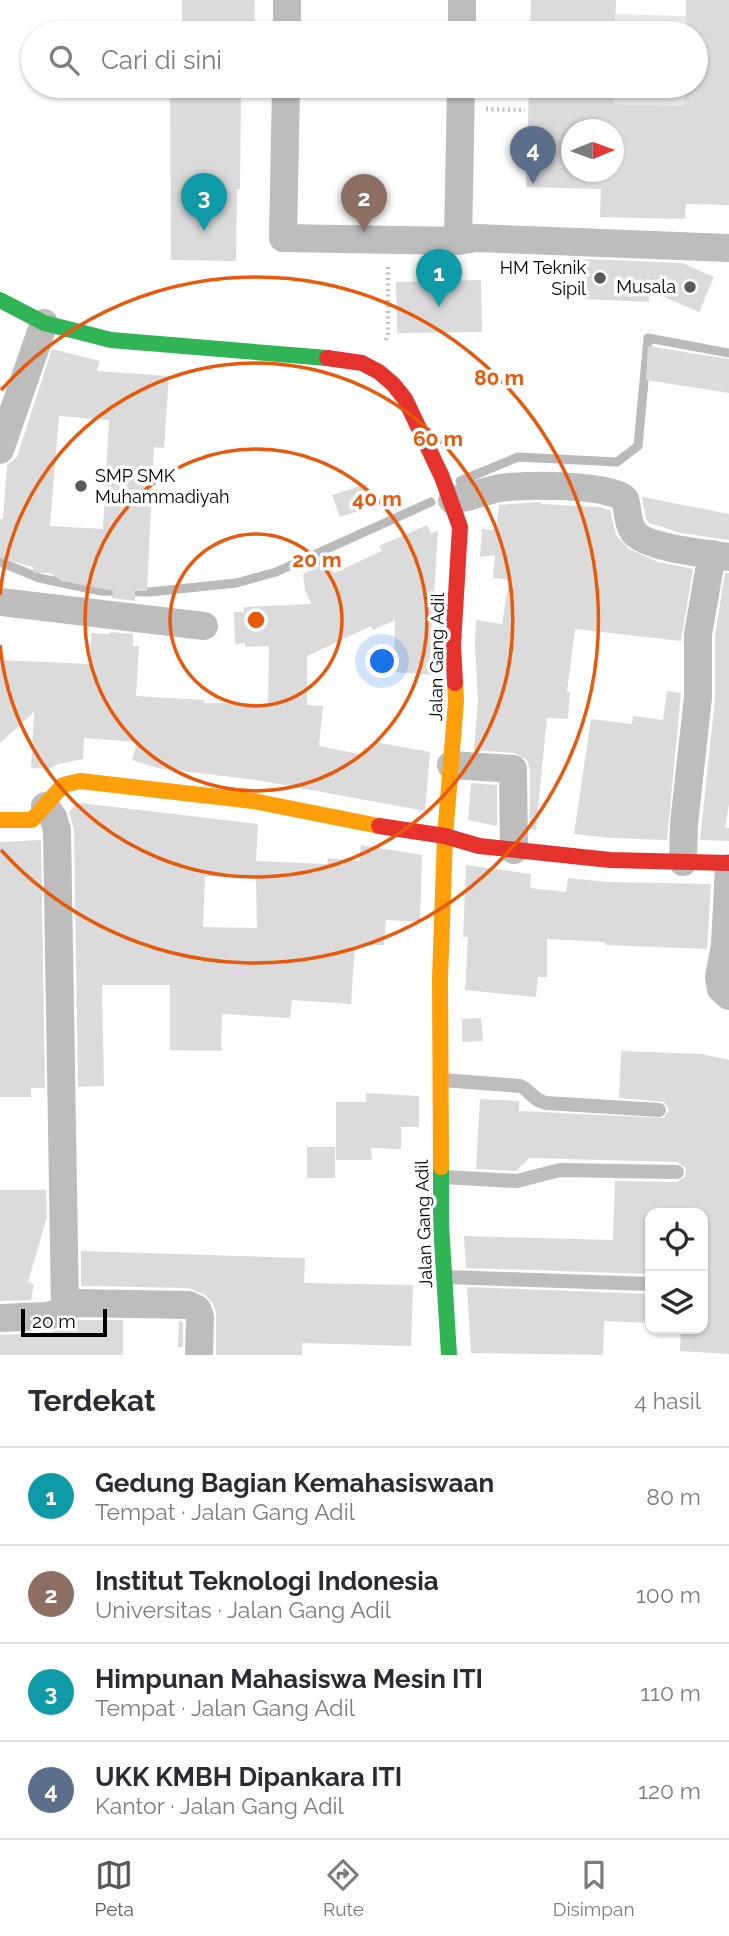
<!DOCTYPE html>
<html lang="id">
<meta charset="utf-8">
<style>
:root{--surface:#fff;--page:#f7f7f7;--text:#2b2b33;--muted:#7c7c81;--line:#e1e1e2;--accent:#595959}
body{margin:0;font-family:Raleway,sans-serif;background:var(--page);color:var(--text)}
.controls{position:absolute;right:21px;bottom:21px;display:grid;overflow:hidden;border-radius:14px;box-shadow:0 2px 5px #0004}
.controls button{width:63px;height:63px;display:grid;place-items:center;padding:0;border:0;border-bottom:2px solid var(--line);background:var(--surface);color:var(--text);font:35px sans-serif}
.compass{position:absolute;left:561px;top:119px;width:63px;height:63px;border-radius:50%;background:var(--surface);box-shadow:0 2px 5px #0004;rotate:89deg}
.scale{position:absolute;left:21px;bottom:18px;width:86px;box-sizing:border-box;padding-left:7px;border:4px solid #000;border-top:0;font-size:19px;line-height:24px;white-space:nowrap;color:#000;-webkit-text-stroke:5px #fff;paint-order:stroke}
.you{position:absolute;left:383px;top:662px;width:24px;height:24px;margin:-18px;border:5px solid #fff;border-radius:50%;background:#1a73e8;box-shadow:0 0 0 10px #1a73e833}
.badge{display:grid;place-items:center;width:46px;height:46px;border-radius:50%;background:var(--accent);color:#fff;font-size:23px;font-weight:700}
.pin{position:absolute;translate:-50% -58px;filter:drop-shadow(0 2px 4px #0008)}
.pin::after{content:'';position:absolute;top:37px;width:24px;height:21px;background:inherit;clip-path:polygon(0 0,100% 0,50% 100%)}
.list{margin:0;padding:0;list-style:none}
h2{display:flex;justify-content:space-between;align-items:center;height:91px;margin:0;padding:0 28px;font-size:30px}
h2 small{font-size:23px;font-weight:400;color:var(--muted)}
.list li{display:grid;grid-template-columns:46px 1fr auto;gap:21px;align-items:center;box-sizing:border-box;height:98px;padding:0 28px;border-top:2px solid var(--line)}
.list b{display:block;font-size:26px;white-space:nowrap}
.list p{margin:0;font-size:23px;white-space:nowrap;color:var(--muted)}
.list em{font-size:23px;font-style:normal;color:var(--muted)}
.icon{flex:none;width:38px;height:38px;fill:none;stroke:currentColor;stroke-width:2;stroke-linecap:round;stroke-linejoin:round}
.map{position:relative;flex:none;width:729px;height:1355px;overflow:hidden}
.search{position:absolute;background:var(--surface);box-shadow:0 2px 5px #0004;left:21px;right:21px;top:21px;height:77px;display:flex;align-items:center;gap:18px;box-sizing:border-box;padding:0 24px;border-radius:38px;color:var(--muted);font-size:26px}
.sheet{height:483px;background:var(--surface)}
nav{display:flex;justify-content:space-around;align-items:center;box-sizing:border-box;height:98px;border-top:2px solid var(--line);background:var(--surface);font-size:19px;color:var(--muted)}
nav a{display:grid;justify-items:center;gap:4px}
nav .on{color:var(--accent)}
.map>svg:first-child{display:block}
.green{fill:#e8e8e8}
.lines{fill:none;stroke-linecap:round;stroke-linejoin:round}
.stream{stroke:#bababa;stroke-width:9}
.building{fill:#dbdbdb;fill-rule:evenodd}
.path{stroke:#c2c2c2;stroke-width:4.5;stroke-dasharray:2 3.5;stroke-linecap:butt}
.lane{stroke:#bdbdbd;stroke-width:14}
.street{stroke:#bdbdbd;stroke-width:28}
.fast{stroke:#30b455;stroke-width:16}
.slow{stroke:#ff9f0a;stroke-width:16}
.jam{stroke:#e5322d;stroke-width:16}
.ring{fill:none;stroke:#e8590c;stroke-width:3.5}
.poi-dot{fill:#595959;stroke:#fff;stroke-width:2.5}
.labels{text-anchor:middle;stroke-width:7;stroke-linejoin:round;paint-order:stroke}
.poi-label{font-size:18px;fill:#000;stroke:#fff;text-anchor:end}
.street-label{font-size:18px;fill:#000;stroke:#fff}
.centre{fill:#e8590c;stroke:#fff;stroke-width:3.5}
.ring-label{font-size:21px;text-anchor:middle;font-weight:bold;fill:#e8590c;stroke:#fff;stroke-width:7;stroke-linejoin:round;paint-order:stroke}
</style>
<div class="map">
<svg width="729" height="1355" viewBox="0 0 729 1355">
<rect width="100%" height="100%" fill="#fff"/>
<g class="green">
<polygon points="616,14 686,16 686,33 615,33"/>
<polygon points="614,86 684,86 684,106 614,104"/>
</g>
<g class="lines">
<g class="stream">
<polyline points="460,481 518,457 617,462 638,446 648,338 729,353"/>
<polyline points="0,562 39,578 101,591 150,592 236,583 276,572 431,502"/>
</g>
</g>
<g class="building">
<polygon points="182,0 255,0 254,33 182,33"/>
<polygon points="531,0 616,0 615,33 530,33"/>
<path d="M 686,0 L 729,0 L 729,205 L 686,204 L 685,219 L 600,217 L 601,189 L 526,187 L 529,86 L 614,86 L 614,104 L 684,106 L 684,86 L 696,86 L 696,33 L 686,33 ZM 571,130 L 613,130 L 613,172 L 571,172 Z"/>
<polygon points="170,89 241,90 240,189 237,189 236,261 171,260"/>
<polygon points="584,259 682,263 714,277 699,312 650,291 649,302 583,299"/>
<polygon points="481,280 482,332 397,333 396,282"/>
<polygon points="648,346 729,359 729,393 646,380"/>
<path d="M 52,349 L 100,361 L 97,371 L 169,376 L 164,448 L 154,447 L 147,591 L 135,591 L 135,601 L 112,598 L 113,591 L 62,581 L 50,573 L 33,573 L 33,567 L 0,558 L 0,519 L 3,519 L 7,465 L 17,457 ZM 59,416 L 109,420 L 103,529 L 50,526 Z"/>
<polygon points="367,484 374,506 340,517 332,495"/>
<polygon points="642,497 729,514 729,540 681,533 649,523 646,519"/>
<polygon points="541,502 541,504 598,507 610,510 616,535 629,549 658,562 693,569 681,641 575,629 567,692 570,692 568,719 547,718 536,830 530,829 530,769 527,760 515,753 474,750 478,700 475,645 476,620 502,624 509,580 493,578 495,555 480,557 482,529 496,530 499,505"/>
<polygon points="427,525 431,533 438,531 431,644 433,675 394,672 395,620 373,630 371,626 307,656 307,705 323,706 319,746 364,755 364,747 373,748 374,742 430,752 425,811 257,780 157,768 132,760 137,742 84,738 83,759 58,764 49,769 31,768 34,712 0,743 0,660 90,664 91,633 109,634 110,632 133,634 133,646 139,646 136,696 204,700 204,703 268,704 269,646 245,647 245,643 235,644 234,612 244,612 244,607 311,604 305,590 303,574 328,561 334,573 382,551 379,546"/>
<polygon points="725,573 729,573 729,804 725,827 729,828 729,841 700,840 715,699 715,635"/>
<polygon points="667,691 681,693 667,840 611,838 574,834 591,719 632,724 633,716 663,720"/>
<polygon points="471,783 497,785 497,826 468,820"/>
<path d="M 81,803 L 258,824 L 256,861 L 327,864 L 328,858 L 359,861 L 361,845 L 422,855 L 420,922 L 386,920 L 384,945 L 355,945 L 351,1004 L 292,1000 L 290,1018 L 222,1014 L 221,1051 L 170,1050 L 170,985 L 102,985 L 104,1086 L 78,1087 L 74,830 L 69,812 L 75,805 ZM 205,876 L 256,878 L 257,928 L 203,927 Z"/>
<polygon points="41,840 45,1088 31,1088 31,1097 0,1097 0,842"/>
<polygon points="466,865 531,874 530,888 566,892 568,878 609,882 711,884 707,949 605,945 605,942 547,939 547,977 538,977 536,997 465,990 468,937 463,937"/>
<polygon points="481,1018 483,1041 462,1042 462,1019"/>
<polygon points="621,1051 702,1054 729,1060 729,1354 680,1351 681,1329 703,1329 703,1213 650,1213 650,1274 466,1268 464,1236 613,1240 615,1181 677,1182 685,1177 686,1168 677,1162 529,1158 516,1171 476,1169 480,1099 519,1101 519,1111 664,1118 669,1110 664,1102 619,1098"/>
<polygon points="366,1093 419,1096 419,1127 401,1127 401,1149 371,1148 372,1160 336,1160 336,1102 366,1102"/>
<rect x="307" y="1147" width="28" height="31"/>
<polygon points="0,1190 46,1190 47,1217 28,1282 34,1284 31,1300 0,1301"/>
<polygon points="81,1251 305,1258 304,1283 413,1285 411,1346 302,1343 302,1355 216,1355 216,1312 212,1302 205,1295 189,1288 81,1286"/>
<polygon points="467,1287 650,1294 650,1323 604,1321 603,1355 471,1353"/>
<polygon points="79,1320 123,1320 123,1355 0,1355 0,1335 51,1332 66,1327"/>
<polygon points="179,1321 183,1322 183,1347 178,1347"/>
</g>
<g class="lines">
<g class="path">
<polyline points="486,109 525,110"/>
<polyline points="386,340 388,335 388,265"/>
</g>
<g class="lane">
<path d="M 443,1080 L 520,1086 C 530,1090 534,1101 546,1103 L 659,1110"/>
<polyline points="442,1177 517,1181 560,1170 677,1172"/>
<polyline points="446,1277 650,1284"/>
</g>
<g class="street">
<polyline points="287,33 287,0"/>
<polyline points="462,33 462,0"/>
<polyline points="286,86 283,238 458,241 461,86"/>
<polyline points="458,241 476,238 729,248"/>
<polyline points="0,450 44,323"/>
<path d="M 452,500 C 469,498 484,491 500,488 C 522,484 611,484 625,499 C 628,509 627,522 633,531 C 644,548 709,554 729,557"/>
<polyline points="0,602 204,626"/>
<polyline points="451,765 513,769 514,850"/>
<polyline points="45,806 53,817 57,830 65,1308"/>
<polyline points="683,862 684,824 698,697 698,634 712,554"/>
<polyline points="729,868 725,945 719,977 721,989 729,996"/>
<polyline points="0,1318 47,1316 58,1313 74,1303 189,1305 197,1309 200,1317 199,1355"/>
</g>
<g class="fast">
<polyline points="0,300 44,323 111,340 327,358"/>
<polyline points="441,1167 441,1224 449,1355"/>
</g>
<g class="slow">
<polyline points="0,820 32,820 63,785 80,781 253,801 379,826"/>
<polyline points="441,1167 440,979 445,836 456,701 455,683"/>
</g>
<g class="jam">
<polyline points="327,358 362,363 379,372 393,384 405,399 442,477 460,527 453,645 455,683"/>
<polyline points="379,826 445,836 479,846 610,860 729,863"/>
</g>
</g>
<g class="ring">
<circle cx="256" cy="620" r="86"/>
<circle cx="256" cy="620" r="171"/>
<path d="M0 595A257 257 0 1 1 0 645"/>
<path d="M1 390A343 343 0 1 1 1 850"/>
</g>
<g class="poi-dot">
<circle cx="600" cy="278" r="7"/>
<circle cx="690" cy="287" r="7"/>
<circle cx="81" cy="486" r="7"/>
</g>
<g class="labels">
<g class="poi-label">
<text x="586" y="274">HM Teknik<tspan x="586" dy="21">Sipil</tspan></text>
<text x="676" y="293">Musala</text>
<text x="95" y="482" text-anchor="start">SMP SMK<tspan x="95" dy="21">Muhammadiyah</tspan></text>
</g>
<g class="street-label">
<text transform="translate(437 657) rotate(-89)" y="6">Jalan Gang Adil</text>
<text transform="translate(424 1224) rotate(-92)" y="6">Jalan Gang Adil</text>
</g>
</g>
<circle cx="256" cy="620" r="10" class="centre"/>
<g class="ring-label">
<text x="499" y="385">80 m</text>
<text x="438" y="446">60 m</text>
<text x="377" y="506">40 m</text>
<text x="317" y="567">20 m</text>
</g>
</svg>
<div class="controls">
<button><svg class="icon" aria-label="locate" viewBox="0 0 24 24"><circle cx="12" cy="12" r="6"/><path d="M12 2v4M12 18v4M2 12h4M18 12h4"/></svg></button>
<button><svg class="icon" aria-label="layers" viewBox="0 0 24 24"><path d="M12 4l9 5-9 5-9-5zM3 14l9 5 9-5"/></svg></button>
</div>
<svg class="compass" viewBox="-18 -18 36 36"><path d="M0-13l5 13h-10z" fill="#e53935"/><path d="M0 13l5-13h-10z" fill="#7c7c81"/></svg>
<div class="scale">20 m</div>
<div class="you"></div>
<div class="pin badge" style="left:439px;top:307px;background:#0f9aa8">1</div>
<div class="pin badge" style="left:364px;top:232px;background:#8d6e63">2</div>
<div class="pin badge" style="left:204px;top:231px;background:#0f9aa8">3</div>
<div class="pin badge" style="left:533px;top:184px;background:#5c6f8a">4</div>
<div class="search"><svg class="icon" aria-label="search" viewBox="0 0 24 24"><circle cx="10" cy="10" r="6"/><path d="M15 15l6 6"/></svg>Cari di sini</div>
</div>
<section class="sheet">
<h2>Terdekat<small>4 hasil</small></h2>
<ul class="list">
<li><span class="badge" style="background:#0f9aa8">1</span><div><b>Gedung Bagian Kemahasiswaan</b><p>Tempat · Jalan Gang Adil</p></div><em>80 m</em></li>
<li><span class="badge" style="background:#8d6e63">2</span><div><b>Institut Teknologi Indonesia</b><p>Universitas · Jalan Gang Adil</p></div><em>100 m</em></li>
<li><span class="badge" style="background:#0f9aa8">3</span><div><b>Himpunan Mahasiswa Mesin ITI</b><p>Tempat · Jalan Gang Adil</p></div><em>110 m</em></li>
<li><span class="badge" style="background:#5c6f8a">4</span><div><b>UKK KMBH Dipankara ITI</b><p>Kantor · Jalan Gang Adil</p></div><em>120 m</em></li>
</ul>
</section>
<nav>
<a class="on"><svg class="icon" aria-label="map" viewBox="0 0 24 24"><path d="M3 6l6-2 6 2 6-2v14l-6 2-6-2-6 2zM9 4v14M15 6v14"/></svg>Peta</a>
<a><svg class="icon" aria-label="directions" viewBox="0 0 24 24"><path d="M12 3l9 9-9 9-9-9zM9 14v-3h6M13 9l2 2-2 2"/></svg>Rute</a>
<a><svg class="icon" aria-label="saved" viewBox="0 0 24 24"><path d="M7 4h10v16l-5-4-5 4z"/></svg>Disimpan</a>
</nav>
